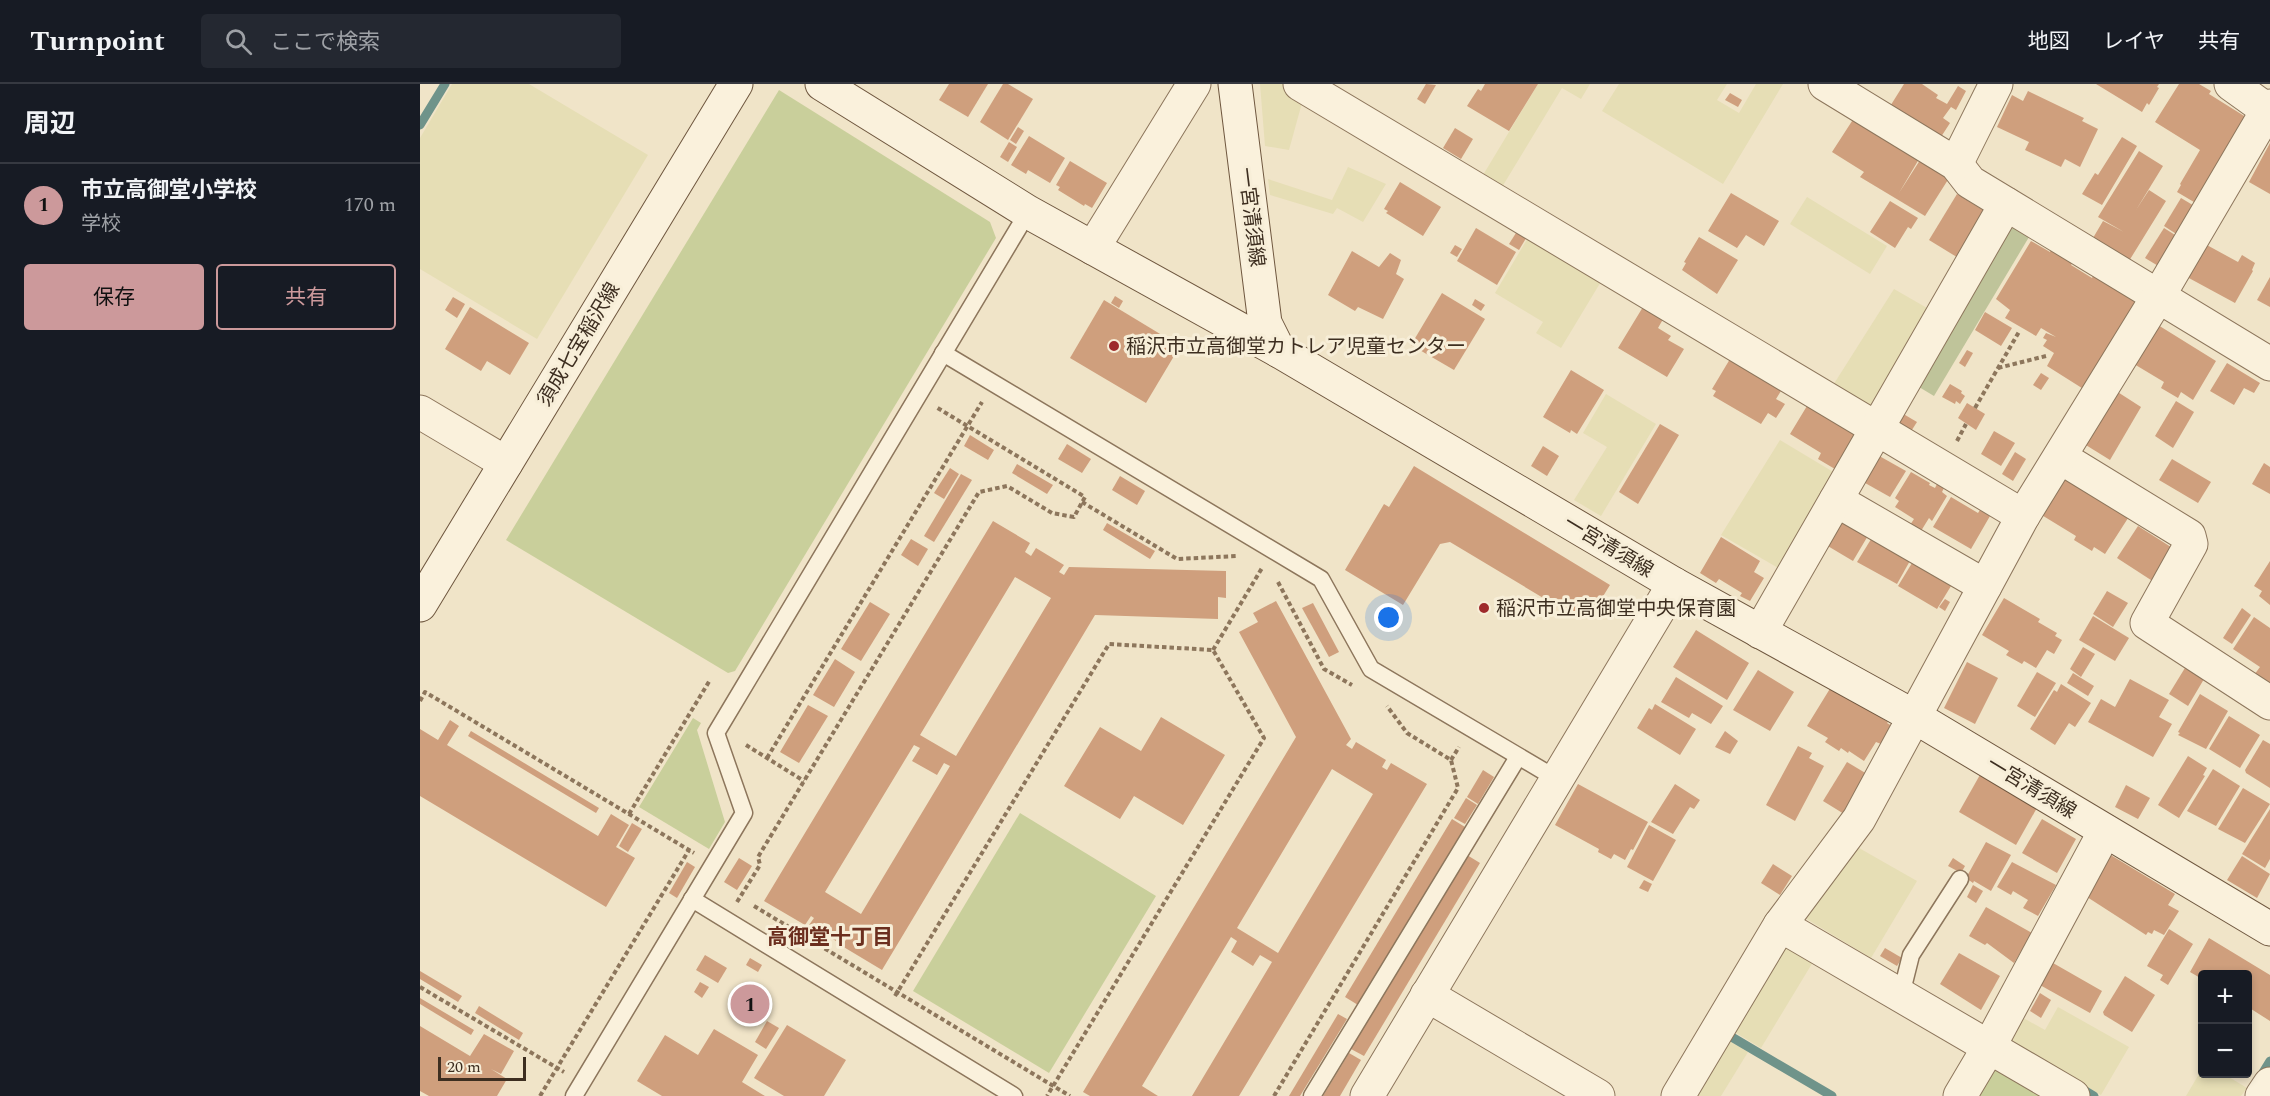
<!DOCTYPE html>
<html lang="ja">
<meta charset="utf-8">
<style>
:root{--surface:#171b24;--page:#242831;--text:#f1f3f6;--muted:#9ea1a6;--line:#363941;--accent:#cc999b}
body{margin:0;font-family:Spectral,"Noto Sans JP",serif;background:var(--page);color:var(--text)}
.controls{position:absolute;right:18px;bottom:18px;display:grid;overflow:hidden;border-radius:6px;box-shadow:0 3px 9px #0003}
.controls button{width:54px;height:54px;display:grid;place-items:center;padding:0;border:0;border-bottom:2px solid var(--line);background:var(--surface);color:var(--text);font:30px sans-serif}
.scale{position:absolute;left:18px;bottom:15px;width:88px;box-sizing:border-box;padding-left:6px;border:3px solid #3d2e20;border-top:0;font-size:16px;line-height:21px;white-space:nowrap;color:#3d2e20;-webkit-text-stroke:4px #f7eed8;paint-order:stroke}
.you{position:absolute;left:969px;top:534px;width:21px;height:21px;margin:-15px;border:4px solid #fff;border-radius:50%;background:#1a73e8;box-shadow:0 0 0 9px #1a73e833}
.badge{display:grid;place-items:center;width:39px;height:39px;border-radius:50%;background:var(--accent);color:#111;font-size:20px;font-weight:700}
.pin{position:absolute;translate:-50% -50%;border:3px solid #fff;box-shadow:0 2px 6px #0006}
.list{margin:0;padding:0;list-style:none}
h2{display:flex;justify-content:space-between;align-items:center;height:78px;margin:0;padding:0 24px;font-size:26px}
h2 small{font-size:20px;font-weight:400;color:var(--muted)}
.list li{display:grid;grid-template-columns:39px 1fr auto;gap:18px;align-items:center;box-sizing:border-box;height:84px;padding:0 24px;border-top:2px solid var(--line)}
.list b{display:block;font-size:22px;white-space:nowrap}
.list p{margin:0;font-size:20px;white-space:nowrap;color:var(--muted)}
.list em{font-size:20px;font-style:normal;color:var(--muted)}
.actions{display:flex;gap:12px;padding:18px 24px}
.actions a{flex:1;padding:14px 0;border:2px solid var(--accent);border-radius:6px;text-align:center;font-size:21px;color:var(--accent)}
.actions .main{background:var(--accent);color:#111}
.icon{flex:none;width:33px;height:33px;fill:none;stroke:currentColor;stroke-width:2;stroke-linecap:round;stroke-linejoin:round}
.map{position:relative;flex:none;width:1850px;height:1012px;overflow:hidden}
header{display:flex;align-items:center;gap:36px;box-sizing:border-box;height:84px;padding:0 30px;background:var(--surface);border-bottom:2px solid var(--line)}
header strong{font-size:28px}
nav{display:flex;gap:33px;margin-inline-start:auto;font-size:21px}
.search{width:420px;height:54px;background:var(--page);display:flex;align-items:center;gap:15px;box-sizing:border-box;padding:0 21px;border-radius:6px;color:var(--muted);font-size:22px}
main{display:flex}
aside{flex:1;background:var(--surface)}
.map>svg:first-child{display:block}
.farmland{fill:#e6deb5}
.green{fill:#c9cf9b}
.cemetery{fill:#bfc49a}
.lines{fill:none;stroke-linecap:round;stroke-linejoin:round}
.stream{stroke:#6f938a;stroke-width:9}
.building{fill:#cf9f7d;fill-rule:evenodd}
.lane-casing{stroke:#8d765c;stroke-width:19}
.street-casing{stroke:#8d765c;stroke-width:35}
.secondary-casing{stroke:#6f573f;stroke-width:35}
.path{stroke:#8d765c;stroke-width:4;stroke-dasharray:4.5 3;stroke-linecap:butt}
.lane{stroke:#faf1dc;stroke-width:16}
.street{stroke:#faf1dc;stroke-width:33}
.secondary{stroke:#faf1dc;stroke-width:33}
.poi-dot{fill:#9e2a2b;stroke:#f7eed8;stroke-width:2}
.labels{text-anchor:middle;stroke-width:6;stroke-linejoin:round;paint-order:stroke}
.street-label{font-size:20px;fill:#3d2e20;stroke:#f7eed8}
.poi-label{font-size:20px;fill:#3d2e20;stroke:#f7eed8;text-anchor:start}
.neighbourhood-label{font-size:21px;font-weight:bold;fill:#6b2e1e;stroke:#f7eed8}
</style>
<header>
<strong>Turnpoint</strong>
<div class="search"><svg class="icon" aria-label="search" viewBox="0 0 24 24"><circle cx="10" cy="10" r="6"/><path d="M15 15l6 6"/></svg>ここで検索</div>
<nav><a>地図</a><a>レイヤ</a><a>共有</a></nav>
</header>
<main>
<aside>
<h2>周辺<small></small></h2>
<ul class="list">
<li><span class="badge">1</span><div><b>市立高御堂小学校</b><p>学校</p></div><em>170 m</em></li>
</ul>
<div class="actions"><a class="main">保存</a><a>共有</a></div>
</aside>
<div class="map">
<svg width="1850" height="1012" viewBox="0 0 1850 1012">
<rect width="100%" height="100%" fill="#f0e4c8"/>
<g class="farmland">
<path d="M32 0H109L228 71 117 255 0 185V54Z"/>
<path d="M840 0H872L885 8 869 66 845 62Z"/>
<path d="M1118 0H1170L1161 15 1142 4 1079 108 1060 96Z"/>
<path d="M1199 0H1307L1297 16 1319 29 1336 0H1363L1303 100 1182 27Z"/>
<path d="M928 83 966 100 943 138 917 124 913 130 850 111 848 95 912 116Z"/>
<path d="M1387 113 1467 162 1450 190 1370 140Z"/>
<path d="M1112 147 1185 191 1141 264 1116 249 1123 238 1075 209Z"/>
<path d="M1474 205 1514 228 1459 327 1410 306Z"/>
<path d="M1186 310 1236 340 1181 432 1154 416 1187 363 1163 349Z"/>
<path d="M1360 356 1420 392 1365 488 1301 451Z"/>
<path d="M1432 760 1497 797 1451 874 1380 831Z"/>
<path d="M1362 862 1396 873 1341 964 1311 946Z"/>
<path d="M1638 923 1709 963 1681 1011 1584 955 1598 931 1625 946Z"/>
<path d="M1306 955 1328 968 1301 1012H1272Z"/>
<path d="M1782 985V990H1804L1827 1004 1821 1012H1766Z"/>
</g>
<g class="green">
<path d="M359 6 570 138 576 154 315 587 308 589 86 456Z"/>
<path d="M273 634 281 639 277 646 305 738 289 765 219 723Z"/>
<path d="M600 729 736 812 629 989 493 907Z"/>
<path d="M1567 979 1635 1012H1547Z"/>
</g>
<path class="cemetery" d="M1588 134 1612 148 1514 312 1494 300Z"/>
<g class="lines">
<g class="stream">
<path d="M0 41 25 0"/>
<path d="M1310 952 1412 1012"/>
<path d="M1839 995 1850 977"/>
<path d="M1659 1003 1674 1012"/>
</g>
</g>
<g class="building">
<path d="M529 0H568L548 33 519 16Z"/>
<path d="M583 0H588L613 15 588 56 560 38Z"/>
<path d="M1006 0 1016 1 1005 20 997 15Z"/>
<path d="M1065 0H1118L1089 47 1047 22 1058 5 1061 7Z"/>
<path d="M1484 0H1502L1518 11 1516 14 1527 20 1538 2 1546 7 1536 26 1531 23 1523 34 1530 39 1519 56 1469 24Z"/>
<path d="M1676 0H1739L1737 3 1739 4 1729 21 1727 19 1722 28Z"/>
<path d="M1759 0H1779L1791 7 1789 10 1829 35 1779 121 1757 108 1761 101 1760 100 1780 66 1735 38Z"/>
<path d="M1608 7 1664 34 1662 37 1678 45 1660 83 1645 75 1641 83 1605 66 1609 58 1577 43 1592 11 1603 17Z"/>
<path d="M1310 9 1322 16 1318 23 1305 16Z"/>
<path d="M1434 34 1499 75 1479 109 1502 73 1531 91 1505 132 1440 93 1444 88 1412 68Z"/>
<path d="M598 43 604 47 596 60 590 56Z"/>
<path d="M1035 44 1053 55 1041 75 1023 64Z"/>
<path d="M609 52 645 74 630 99 608 86 606 90 591 81Z"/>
<path d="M1702 53 1717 62 1682 121 1662 110 1675 89 1678 91Z"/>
<path d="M589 58 597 63 588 78 580 73Z"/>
<path d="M1850 59V110L1829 98Z"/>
<path d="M1719 67 1743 82 1716 126 1729 106 1746 117 1709 177 1673 154 1683 137 1704 148 1678 133Z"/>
<path d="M650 77 687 99 672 124 665 120 664 122 638 106 640 103 636 101Z"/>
<path d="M980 98 1021 123 1003 152 966 129 968 127 964 125Z"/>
<path d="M1311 109 1359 137 1344 162 1326 151 1317 164 1288 147Z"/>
<path d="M1537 110 1568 129 1540 175 1509 156Z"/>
<path d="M1761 114 1781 126 1764 155 1744 142Z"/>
<path d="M1470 117 1498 134 1491 145 1488 143 1475 164 1450 148Z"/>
<path d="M1101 141 1111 146 1099 166 1089 160Z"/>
<path d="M1056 144 1096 168 1077 201 1037 177Z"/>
<path d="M1744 144 1763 156 1745 186 1725 174Z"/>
<path d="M1279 153 1318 176 1297 210 1262 186 1266 179 1264 178Z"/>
<path d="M1611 157 1630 168 1631 165 1653 178 1651 181 1672 194 1674 190 1719 217 1665 306 1627 282 1634 269 1623 262 1627 256 1623 254 1626 249 1636 253 1621 244 1616 252 1585 234 1590 226 1576 215Z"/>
<path d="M1785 160 1818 178 1822 171 1835 179 1832 186 1833 187 1815 219 1767 193Z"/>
<path d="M1035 161 1042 165 1037 173 1030 169Z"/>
<path d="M932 167 959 183 970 169 981 176 976 190 984 195 963 235 938 223 935 227 908 211Z"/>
<path d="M1850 193V223L1837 216Z"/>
<path d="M1022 209 1065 235 1034 286 991 261Z"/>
<path d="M695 212 703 217 699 224 691 219Z"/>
<path d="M33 213 45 220 37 234 25 226Z"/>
<path d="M1055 215 1065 221 1061 227 1052 221Z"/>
<path d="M684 216 760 262 726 319 650 274Z"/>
<path d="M1226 218 1246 230 1238 244 1251 252 1248 256 1264 265 1247 293 1198 264Z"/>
<path d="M50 223 109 259 90 291 67 277 61 287 25 265Z"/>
<path d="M1565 228 1592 244 1581 262 1555 246Z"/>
<path d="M1738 241 1796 277 1773 316 1761 308 1758 314 1741 304 1744 298 1714 280Z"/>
<path d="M1547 266 1553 269 1545 283 1539 279Z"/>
<path d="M1310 275 1364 302 1356 315 1365 320 1356 334 1348 329 1341 340 1293 312 1296 307 1292 305Z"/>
<path d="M1807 279 1840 299 1834 309 1824 304 1814 321 1790 307Z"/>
<path d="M1151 286 1184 306 1157 350 1151 346 1150 349 1123 333Z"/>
<path d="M1621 289 1629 294 1621 306 1613 301Z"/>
<path d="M1530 300 1542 307 1541 309 1545 312 1540 320 1536 317 1535 320 1522 313Z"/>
<path d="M1693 305 1721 323 1690 376 1661 358Z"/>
<path d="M1390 317 1443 349 1420 388 1398 375 1401 369 1370 350Z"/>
<path d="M1756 317 1774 328 1753 364 1735 352Z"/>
<path d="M1547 319 1565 330 1556 346 1538 334Z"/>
<path d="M1480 328 1497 338 1488 352 1472 343Z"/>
<path d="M1240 340 1259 351 1218 420 1199 408Z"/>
<path d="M1574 347 1595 359 1581 382 1561 370Z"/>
<path d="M550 351 574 366 568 376 544 362Z"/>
<path d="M647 360 671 375 662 389 638 375Z"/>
<path d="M1123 362 1139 372 1127 392 1111 382Z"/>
<path d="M1595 368 1606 375 1593 397 1582 390Z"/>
<path d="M1454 369 1486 387 1470 413 1438 395Z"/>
<path d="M1752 375 1791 398 1778 419 1739 396Z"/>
<path d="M1844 379 1850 383V410L1832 400Z"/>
<path d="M597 380 633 401 627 410 592 389Z"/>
<path d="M994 382 1190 501 1172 530 1161 523 1155 533 1030 458 1020 460 983 521 925 486 964 420 969 423Z"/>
<path d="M530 384 539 390 524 415 514 409Z"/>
<path d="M1491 388 1510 399 1509 401 1515 404 1517 400 1524 404 1522 408 1527 412 1512 437 1509 434 1501 447 1490 441 1494 435 1475 423 1479 417 1475 414Z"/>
<path d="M541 390 552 396 514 458 504 452Z"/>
<path d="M1645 390 1710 431 1685 470 1674 463 1672 467 1654 456 1656 452 1620 430Z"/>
<path d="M700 392 725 407 717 421 692 406Z"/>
<path d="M1531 413 1558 429 1560 426 1570 432 1551 465 1513 443Z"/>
<path d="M1416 433 1449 450 1433 477 1401 458Z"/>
<path d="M573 437 610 459 605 468 611 472 616 464 644 481 639 488 644 491 649 483 806 487V514L798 513V535L675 531 462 886 422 862 427 854 421 850 416 857 389 841 394 834 391 832 385 841 344 817ZM595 493 631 514 536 672 500 651ZM494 661 500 664 492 677 517 691 524 679 530 682 441 830 405 808Z"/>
<path d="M687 439 735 467 730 475 683 446Z"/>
<path d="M1718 442 1754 465 1734 498 1697 474Z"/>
<path d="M1453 452 1491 475 1477 500 1437 478Z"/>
<path d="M1301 453 1340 477 1334 488 1344 494 1330 517 1320 512 1322 509 1299 495 1296 499 1280 489Z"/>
<path d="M491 455 508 465 498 482 481 471Z"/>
<path d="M1850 477V521L1839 512 1842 507 1834 502Z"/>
<path d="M1492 479 1531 502 1517 525 1478 502Z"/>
<path d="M1687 507 1708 519 1693 543 1673 530Z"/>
<path d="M1584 514 1620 535 1618 538 1637 549 1635 552 1642 556 1634 570 1627 566 1616 584 1604 577 1602 580 1586 571 1589 567 1562 551Z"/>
<path d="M1525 515 1530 518 1525 527 1519 523Z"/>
<path d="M856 517 931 655 926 661 932 665 936 658 966 676 962 683 967 686 971 679 1007 700 819 1012H772L852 878 840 871 833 882 811 868 817 857 811 853 722 1002 738 1012H670L663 1008 876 653 819 548 838 538 833 529ZM912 685 953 710 858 869 817 844Z"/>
<path d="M450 518 470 530 441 577 421 565Z"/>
<path d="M893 519 919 568 909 573 882 524Z"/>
<path d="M1822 524 1831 531 1812 560 1803 554Z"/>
<path d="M1673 532 1709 554 1695 577 1659 556Z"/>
<path d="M1834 533 1850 544V602L1834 591 1840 583 1813 565Z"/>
<path d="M1276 546 1329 579 1307 616 1253 583Z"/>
<path d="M1663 563 1675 570 1661 593 1650 585Z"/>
<path d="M415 575 435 588 414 623 393 611Z"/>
<path d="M1547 578 1578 594 1555 640 1524 624Z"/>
<path d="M1768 579 1787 590 1768 622 1749 610Z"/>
<path d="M1338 586 1374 608 1350 647 1313 626Z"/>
<path d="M1617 588 1636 599 1615 633 1597 622Z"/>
<path d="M1653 589 1674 602 1668 612 1647 599Z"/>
<path d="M1256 593 1303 622 1291 640 1272 629 1269 634 1241 618Z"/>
<path d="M1710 595 1749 616 1739 633 1752 640 1733 673 1668 638 1681 615 1695 623Z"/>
<path d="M1641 600 1671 619 1655 643 1649 639 1635 661 1610 645 1634 606 1637 608Z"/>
<path d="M1411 603 1468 638 1467 639 1472 642 1461 660 1456 658 1444 677 1429 667 1428 669 1421 664 1419 667 1405 658 1408 654 1387 642Z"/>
<path d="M1780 610 1808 627 1786 665 1758 651 1760 649 1758 648Z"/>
<path d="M1235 620 1276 645 1260 671 1217 644 1229 624 1232 626Z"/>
<path d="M388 621 408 632 379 679 360 668Z"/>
<path d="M1809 632 1840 651 1820 684 1789 665Z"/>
<path d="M741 633 805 671 763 741 714 712 700 735 644 702 680 643 721 667Z"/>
<path d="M30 636 39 642 27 661 178 752 191 730 209 741 196 763 215 774 186 823 0 712V645L18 656Z"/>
<path d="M51 647 179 724 176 729 48 652Z"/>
<path d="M1305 647 1318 657 1310 670 1295 663Z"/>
<path d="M1843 656 1850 660V704L1826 689 1825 686Z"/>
<path d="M1378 662 1392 669 1389 674 1404 682 1375 737 1346 721Z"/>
<path d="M1768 672 1787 684 1783 691 1785 692 1759 734 1738 721Z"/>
<path d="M1427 678 1452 693 1429 733 1403 717Z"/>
<path d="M1793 685 1820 702 1796 742 1767 727Z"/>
<path d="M1063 686 1074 693 1058 720 1047 713Z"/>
<path d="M1561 689 1618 722 1596 761 1539 728Z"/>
<path d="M1158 700 1228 738 1213 766 1211 765 1205 776 1194 770 1191 775 1178 768 1179 765 1135 741Z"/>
<path d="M1255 700 1280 716 1274 725 1270 723 1253 750 1231 738Z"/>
<path d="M1706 701 1730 714 1718 735 1695 723Z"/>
<path d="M1823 704 1850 720 1825 759 1798 745Z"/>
<path d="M1046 714 1057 721 1045 740 1034 734Z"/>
<path d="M1850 725V775L1845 784 1822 770Z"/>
<path d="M1032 735 1045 743 938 921 925 913Z"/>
<path d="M1622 735 1656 755 1637 789 1602 769Z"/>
<path d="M212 739 222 745 208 768 199 762Z"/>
<path d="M1229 741 1256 756 1233 797 1207 783Z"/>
<path d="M1566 758 1591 771 1571 807 1554 797 1553 799 1546 794Z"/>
<path d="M1689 770 1755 810 1748 821 1759 827 1744 851 1734 846 1732 850 1728 848 1726 851 1664 811Z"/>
<path d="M1047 771 1060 779 944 972 931 965Z"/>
<path d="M1822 772 1850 790 1837 814 1807 796Z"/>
<path d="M319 774 332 782 317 806 304 798Z"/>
<path d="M1533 774 1545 782 1541 789 1528 782Z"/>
<path d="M267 778 275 783 257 814 249 809Z"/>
<path d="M1592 778 1636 801 1618 832 1603 824 1608 816 1593 807 1591 811 1577 803Z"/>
<path d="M1353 780 1372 792 1360 811 1341 799Z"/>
<path d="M1224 796 1232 800 1228 808 1219 804Z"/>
<path d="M1553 801 1563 807 1556 819 1547 813Z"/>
<path d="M1566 823 1612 849 1594 879 1567 859 1565 861 1549 852Z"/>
<path d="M1749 845 1773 860 1748 901 1740 896 1743 891 1727 882Z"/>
<path d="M1789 854 1850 891V937L1828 923V890H1782V895L1770 888Z"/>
<path d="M1465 864 1482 874 1477 882 1460 872Z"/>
<path d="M1539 869 1580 892 1561 926 1520 900Z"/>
<path d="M285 871 307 884 298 899 276 886Z"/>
<path d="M330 874 342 881 338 888 326 881Z"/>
<path d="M1633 879 1682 907 1670 929 1620 901Z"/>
<path d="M0 887 42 912 38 918 0 895Z"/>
<path d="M1705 892 1735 911 1712 948 1684 931 1683 928Z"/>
<path d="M280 898 289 903 282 914 274 908Z"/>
<path d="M1620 909 1631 916 1621 934 1610 927Z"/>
<path d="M0 914 54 946 51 951 0 920Z"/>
<path d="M59 922 103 949 99 956 55 929Z"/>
<path d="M918 930 927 935 880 1012H869Z"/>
<path d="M347 937 359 944 346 965 335 958Z"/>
<path d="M367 941 426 976 404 1012H364L334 994Z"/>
<path d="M0 942 50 972 64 950 94 967 81 990 71 985 87 995 77 1012H9L0 1007Z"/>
<path d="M294 945 338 971 322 998 345 1012H242L217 997 245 951 278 971Z"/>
<path d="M929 969 941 976 920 1012H903Z"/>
</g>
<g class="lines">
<g class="lane-casing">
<g id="lane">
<path d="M523 269 901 495 951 585 1137 695"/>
<path d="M272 815 594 1012"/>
<path d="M1481 911 1491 871 1540 795"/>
<path d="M154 1012 324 729 296 649 608 128"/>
<path d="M892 1012 1098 673"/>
</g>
</g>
<g class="street-casing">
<g id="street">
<path d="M880 0 1603 432"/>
<path d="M1405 0 1536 80 1550 98 1850 280"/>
<path d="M1811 0 1850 28"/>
<path d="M1536 80 1576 0"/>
<path d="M673 164 774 0"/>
<path d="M0 328 86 379"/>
<path d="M1640 373 1769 452 1771 460 1727 539 1850 619"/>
<path d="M1416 416 1565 502"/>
<path d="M1340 548 1586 120"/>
<path d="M1360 841 1653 1012"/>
<path d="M1007 911 1178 1012"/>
<path d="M947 1012 1254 500"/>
<path d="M1258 1012 1360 841 1439 735 1603 432 1739 211 1850 22"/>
<path d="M1540 1012 1569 963 1685 747"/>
<path d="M1842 1012 1850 1000"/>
</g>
</g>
<g class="secondary-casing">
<g id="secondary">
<path d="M402 0 608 128 859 267 1254 500 1495 633 1850 845"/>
<path d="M815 0 845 239 859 267"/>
<path d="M0 521 316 0"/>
</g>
</g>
<g class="path">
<path d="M1578 284 1626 272"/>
<path d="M1555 324 1600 246"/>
<path d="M1537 357 1546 340"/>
<path d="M662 418 757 475 817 472"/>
<path d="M858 498 904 585 932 601"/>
<path d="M793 566 842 484"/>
<path d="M0 617 5 608 274 769"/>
<path d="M326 661 384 697"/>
<path d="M347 674 562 318"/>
<path d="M1031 676 1039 663"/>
<path d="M209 730 290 596"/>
<path d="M317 818 340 781 338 773 559 408 587 402 632 429 654 433 665 413 516 323"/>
<path d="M334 822 650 1012"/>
<path d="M0 903 144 988"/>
<path d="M475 912 689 560 793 566 844 654 627 1012"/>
<path d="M120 1012 269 766"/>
<path d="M854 1012 1038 704 1031 676 987 649 967 622"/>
</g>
<use href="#lane" class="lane"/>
<use href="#street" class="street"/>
<use href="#secondary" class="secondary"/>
</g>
<g class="poi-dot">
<circle cx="694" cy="262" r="6"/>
<circle cx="1064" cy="524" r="6"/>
</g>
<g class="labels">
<g class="street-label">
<text transform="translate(832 133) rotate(83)" y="7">一宮清須線</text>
<text transform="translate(158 260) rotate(-59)" y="7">須成七宝稲沢線</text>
<text transform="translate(1189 462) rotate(31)" y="7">一宮清須線</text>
<text transform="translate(1612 703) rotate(31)" y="7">一宮清須線</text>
</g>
<g class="poi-label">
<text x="706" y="269">稲沢市立高御堂カトレア児童センター</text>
<text x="1076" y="531">稲沢市立高御堂中央保育園</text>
</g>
<g class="neighbourhood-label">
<text x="410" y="860">高御堂十丁目</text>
</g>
</g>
</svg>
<div class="controls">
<button>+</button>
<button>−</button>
</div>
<div class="scale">20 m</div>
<div class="you"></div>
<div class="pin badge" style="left:330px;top:920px">1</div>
</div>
</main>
